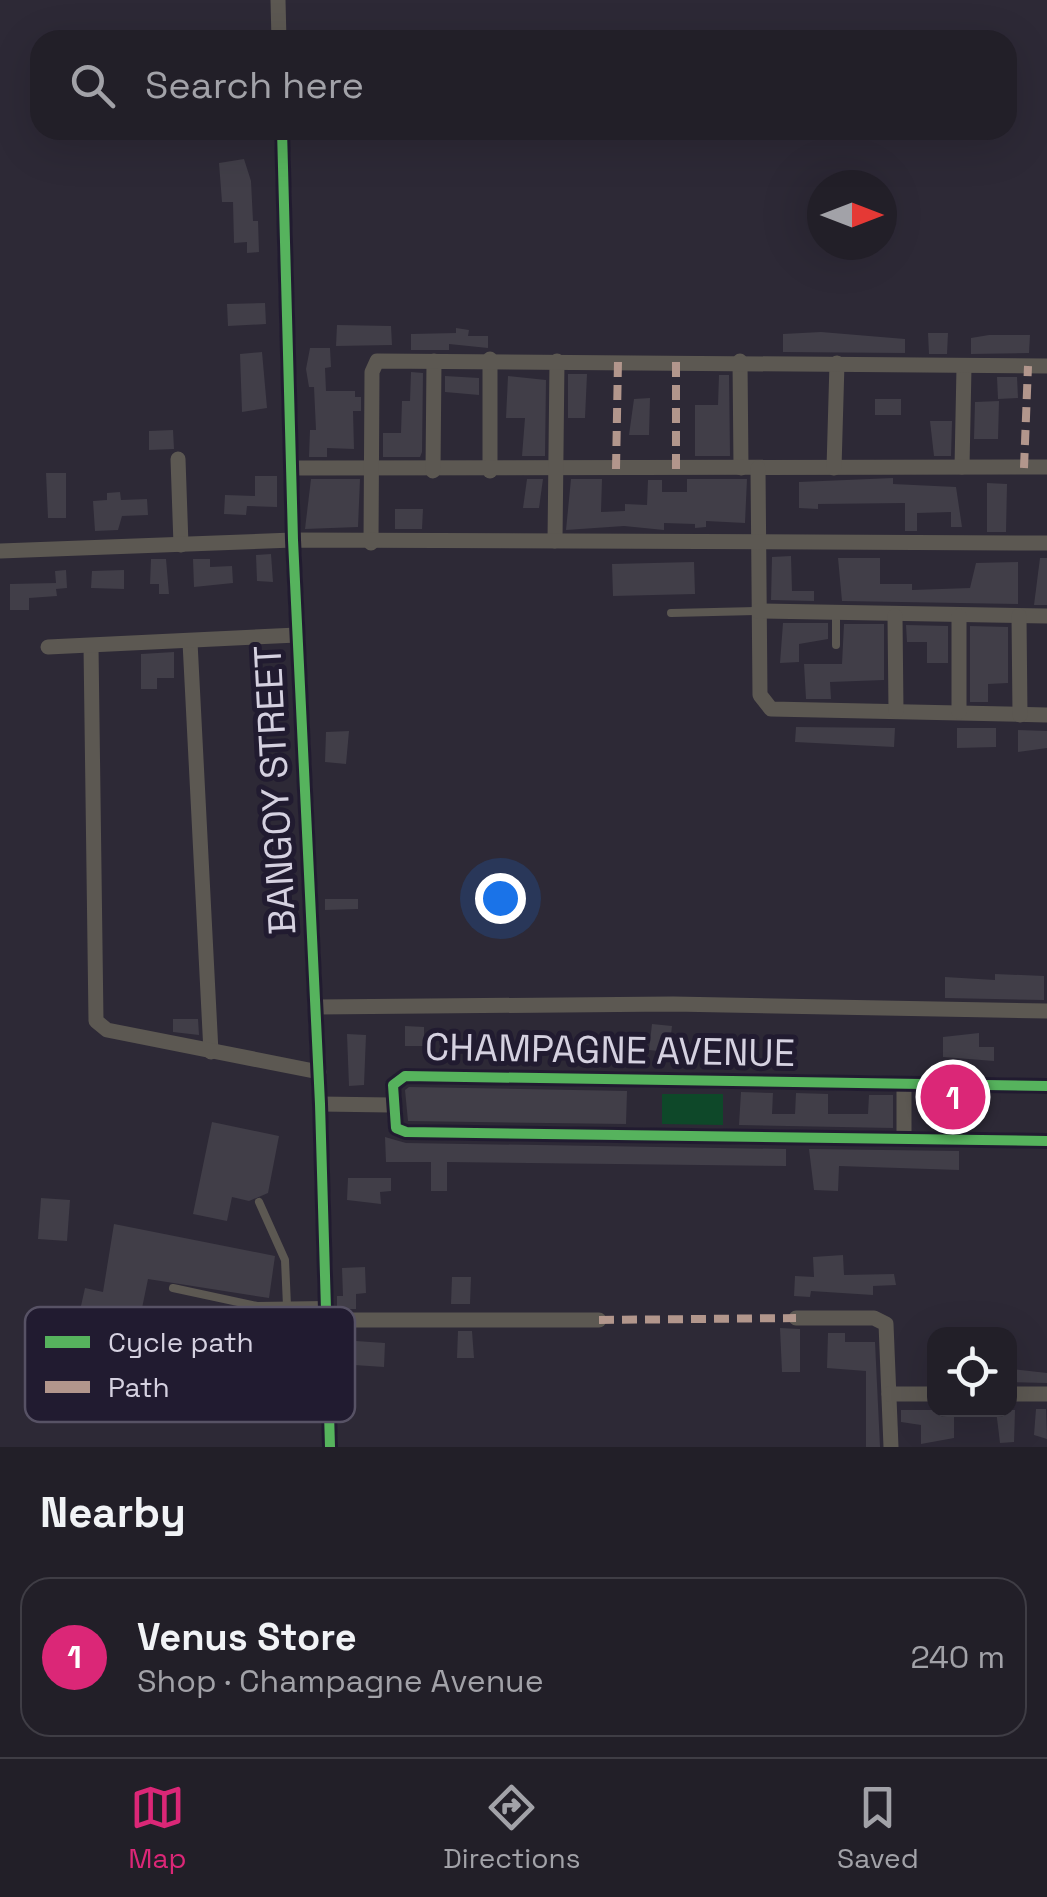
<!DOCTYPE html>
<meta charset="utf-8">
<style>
:root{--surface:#221f28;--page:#2e2c34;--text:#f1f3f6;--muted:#a2a2a8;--line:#3f3d45;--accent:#db2777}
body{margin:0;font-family:"Space Grotesk",sans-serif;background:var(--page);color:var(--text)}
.controls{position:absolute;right:30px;bottom:30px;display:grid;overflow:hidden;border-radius:20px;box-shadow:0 10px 40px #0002}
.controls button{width:90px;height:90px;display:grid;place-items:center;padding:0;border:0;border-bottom:2px solid var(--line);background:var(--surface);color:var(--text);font:50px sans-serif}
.compass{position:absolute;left:807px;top:170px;width:90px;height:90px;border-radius:50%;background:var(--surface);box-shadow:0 10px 40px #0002;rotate:90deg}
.you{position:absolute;left:500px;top:898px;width:35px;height:35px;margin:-25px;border:8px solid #fff;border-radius:50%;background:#1a73e8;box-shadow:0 0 0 15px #1a73e833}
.badge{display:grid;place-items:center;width:65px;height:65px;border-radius:50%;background:var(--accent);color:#fff;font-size:32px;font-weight:700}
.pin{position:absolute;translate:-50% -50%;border:5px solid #fff;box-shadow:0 2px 10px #0006}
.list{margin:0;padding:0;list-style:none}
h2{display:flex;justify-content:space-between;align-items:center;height:130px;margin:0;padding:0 40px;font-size:42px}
h2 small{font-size:32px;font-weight:400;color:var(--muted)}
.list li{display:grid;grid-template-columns:65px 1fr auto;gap:30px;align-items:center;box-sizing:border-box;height:160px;margin:0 20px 20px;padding:0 20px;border:2px solid var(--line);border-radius:30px}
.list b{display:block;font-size:38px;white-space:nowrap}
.list p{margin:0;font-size:32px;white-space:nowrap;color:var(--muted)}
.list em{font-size:32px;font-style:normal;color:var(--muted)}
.icon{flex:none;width:55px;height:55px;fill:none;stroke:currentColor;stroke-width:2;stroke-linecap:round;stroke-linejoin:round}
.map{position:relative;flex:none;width:1047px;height:1447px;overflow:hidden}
.search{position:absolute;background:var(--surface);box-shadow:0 10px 40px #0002;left:30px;right:30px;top:30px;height:110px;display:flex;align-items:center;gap:25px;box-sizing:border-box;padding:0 35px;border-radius:30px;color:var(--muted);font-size:38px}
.sheet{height:310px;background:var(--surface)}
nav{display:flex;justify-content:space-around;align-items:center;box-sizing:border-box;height:140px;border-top:2px solid var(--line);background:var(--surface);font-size:28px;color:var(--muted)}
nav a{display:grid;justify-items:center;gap:5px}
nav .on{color:var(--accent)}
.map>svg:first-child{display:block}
.green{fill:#0e4829}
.building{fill:#413e48}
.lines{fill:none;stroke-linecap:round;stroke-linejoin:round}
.service{stroke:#5c5852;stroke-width:8}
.minor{stroke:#5c5852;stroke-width:15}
.quiet{stroke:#b2968c;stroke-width:8;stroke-dasharray:15 8;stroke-linecap:butt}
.cycleway-casing{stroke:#211b30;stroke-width:16}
.cycleway{stroke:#56b35d;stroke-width:10}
.labels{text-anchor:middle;stroke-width:10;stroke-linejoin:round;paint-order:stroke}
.street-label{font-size:38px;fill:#d5d1e0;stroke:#211b30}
.key{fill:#211b30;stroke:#575265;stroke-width:2.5}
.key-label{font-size:28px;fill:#d5d1e0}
</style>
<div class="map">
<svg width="1047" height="1447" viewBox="0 0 1047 1447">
<rect width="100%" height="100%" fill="#2d2936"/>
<path class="green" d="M662 1094H723V1125L662 1124Z"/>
<g class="building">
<path d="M244 159 251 181 253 221H258L259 252 247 253V242L234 243 233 202H222L219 163Z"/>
<path d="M265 303 266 324 228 326 227 304Z"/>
<path d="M337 325 391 326 392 345 336 346Z"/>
<path d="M456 328 469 330 468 336H488V348L449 344V350H411V334L456 333Z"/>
<path d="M821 332 905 339V353L783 352V334Z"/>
<path d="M928 333H948L947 354H929Z"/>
<path d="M989 335H1030L1029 353 971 354V338Z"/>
<path d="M310 348H330L331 367 325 368 326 391H355V397H361V411H353L354 449 327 448V457H309L310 430H316L314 387H309L306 369Z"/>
<path d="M262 352 267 408 242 412 240 354Z"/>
<path d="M411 372 423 373 422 452 420 457H383V433H401L402 401H410Z"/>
<path d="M568 374H587L585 418H568Z"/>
<path d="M719 375H729L730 456H695V405H718Z"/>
<path d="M445 376 479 378V395L445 392Z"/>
<path d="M508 376 546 380 545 456H522L525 418H506Z"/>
<path d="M997 377H1017L1018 398 998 399Z"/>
<path d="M650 398 649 435H629L634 399Z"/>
<rect x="875" y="399" width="26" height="16"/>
<path d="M999 401 998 439H974L975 402Z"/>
<path d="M930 421H952L951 456H934Z"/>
<path d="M173 430 174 449 149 450V431Z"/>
<path d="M46 473H66V518H48Z"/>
<path d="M255 476H277V507L247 506 246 515 224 514 225 495 255 496Z"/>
<path d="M893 478V484L956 487 962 527H951V512L917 513V531H905V503L818 504V509L799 508V482Z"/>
<path d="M311 479H360L358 527 305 529Z"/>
<path d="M527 479H543L539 508H523Z"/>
<path d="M571 479H602L601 512 625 511V504L647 505 648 480H662V492H687V479H747L745 523 706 521V527L695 528V524L664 523V530L624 526 566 530Z"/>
<path d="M987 483 1007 484 1006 532H987Z"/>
<path d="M120 492 121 500 147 499 148 515 122 516 118 530 95 531 93 501 107 500V493Z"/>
<path d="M395 509H423L422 529H395Z"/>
<path d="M271 554 273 582 257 581 256 555Z"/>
<path d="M791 556 792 591H814V601L771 600 772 557Z"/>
<path d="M838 558H880V584H912V590L970 588 976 563 1018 562V604L842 601Z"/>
<path d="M1040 558H1047V605H1034Z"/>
<path d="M151 559H166L169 594H159V584H150Z"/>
<path d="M193 559H210V567L232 566 233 583 194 587Z"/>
<path d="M694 562 695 594 613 596 612 564Z"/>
<path d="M66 570 67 588 56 589 57 596 29 598V610H10V584L56 583 55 571Z"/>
<path d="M124 570V589L91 588 92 571Z"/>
<path d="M783 623H828V639L799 644V662L780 663Z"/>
<path d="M844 624H884V680L830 682 831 699H806L804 664H842Z"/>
<path d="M906 625 948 626V663H927V642H907Z"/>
<path d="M970 626 1008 627V683L988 684V702H970Z"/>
<path d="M174 652V678H157V689H141V654Z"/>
<path d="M796 727 895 728 894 747 795 742Z"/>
<path d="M957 728H996V747L957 748Z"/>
<path d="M1018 730 1047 731V748L1018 752Z"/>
<path d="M349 731 346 764 325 762 326 732Z"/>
<path d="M325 899H358V909L325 910Z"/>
<path d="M995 974 1044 976V1000L945 998V977L995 980Z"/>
<path d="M173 1019H198L199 1035 173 1032Z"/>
<path d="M652 1024 672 1026 669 1052 649 1050Z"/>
<path d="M405 1026 424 1027V1046H405Z"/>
<path d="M979 1033V1047H994V1061L943 1057V1037Z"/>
<path d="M347 1034 366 1035 364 1085 349 1086Z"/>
<path d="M409 1087 627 1091 626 1124 408 1121 405 1090Z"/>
<path d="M741 1092 773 1093 772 1114H795L796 1093 828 1094V1114H868L869 1095H893V1128L739 1125Z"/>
<path d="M212 1122 279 1136 268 1193 249 1201 232 1197 227 1221 193 1214Z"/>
<path d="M385 1137 406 1143 786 1149V1166L447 1162V1191H431V1162H386Z"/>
<path d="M809 1149 959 1151V1170L839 1166 838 1191 814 1190Z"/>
<path d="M348 1178H391V1191L380 1192 381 1204 347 1200Z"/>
<path d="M41 1198 70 1200 67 1241 38 1239Z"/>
<path d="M114 1224 275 1256 269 1298 148 1279 140 1318 81 1306 85 1288 103 1292Z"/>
<path d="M843 1255 844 1275 894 1274 896 1285 873 1286V1295L811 1291 810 1297 794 1296 795 1276 814 1277 813 1257Z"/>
<path d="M365 1267 366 1293 356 1294V1309H337V1296H343L342 1268Z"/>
<path d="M452 1277H471L470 1304H451Z"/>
<path d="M780 1328 800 1329V1372H782Z"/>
<path d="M458 1331H472L474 1358H457Z"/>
<path d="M828 1333H845V1342H875L880 1447H866V1371L827 1368Z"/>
<path d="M356 1341 385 1343 384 1367 354 1365Z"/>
<path d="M1011 1369 1047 1373V1383L1011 1382Z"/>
<path d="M1036 1409H1046L1047 1439 1034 1435Z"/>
<path d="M901 1410H954V1438L921 1444V1425L901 1422Z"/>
<path d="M996 1410H1015L1014 1442 1000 1443Z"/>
</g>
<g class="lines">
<g class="service">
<path d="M671 613 756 611"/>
<path d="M836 645V614"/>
<path d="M259 1202 285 1260 287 1306"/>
<path d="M173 1288 257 1306 325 1305"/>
</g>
<g class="minor">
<path d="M278 0 279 40"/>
<path d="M282 130 293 540 320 1104 330 1447"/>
<path d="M490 359V471"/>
<path d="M740 361 741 468"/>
<path d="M178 459 181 545"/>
<path d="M962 467 964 367"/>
<path d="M292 468 1047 467"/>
<path d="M758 468 760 695 771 709 1047 715"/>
<path d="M834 468 837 363"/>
<path d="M433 471 434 361"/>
<path d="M555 541 557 361"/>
<path d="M371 543 372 372 377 361 1047 366"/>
<path d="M0 551 293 540 1047 543"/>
<path d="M758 611 1047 616"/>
<path d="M895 616 896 711"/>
<path d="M959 616V712"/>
<path d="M1019 616 1020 715"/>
<path d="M190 642 211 1052"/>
<path d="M91 646 96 1021 107 1030 319 1072"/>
<path d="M48 647 297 635"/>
<path d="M316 1007 673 1004 1047 1011"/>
<path d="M904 1085V1139"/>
<path d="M1047 1086 405 1076 393 1085 396 1128 406 1132 1047 1141"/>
<path d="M320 1104 391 1105"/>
<path d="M796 1318H874L886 1324 891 1447"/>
<path d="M325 1320H599"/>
<path d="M135 1368C212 1335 249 1343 327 1370"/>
<path d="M889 1394H934"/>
<path d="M1010 1394H1047"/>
</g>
<g class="quiet">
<path d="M1024 468 1028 366"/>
<path d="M616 469 618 361"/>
<path d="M676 469V362"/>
<path d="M599 1320 796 1318"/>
</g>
<g class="cycleway-casing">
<g id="cycleway">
<path d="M282 130 293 540 320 1104 330 1447"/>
<path d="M1047 1086 405 1076 393 1085 396 1128 406 1132 1047 1141"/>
</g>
</g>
<use href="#cycleway" class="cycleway"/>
</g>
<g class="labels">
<g class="street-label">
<text transform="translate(275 790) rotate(-93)" y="13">BANGOY STREET</text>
<text transform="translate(610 1050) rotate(1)" y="13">CHAMPAGNE AVENUE</text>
</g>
</g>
<rect x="25" y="1307" width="330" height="115" rx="15" class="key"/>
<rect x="45" y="1336" width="45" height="12" fill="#56b35d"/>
<rect x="45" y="1381" width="45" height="12" fill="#b2968c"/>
<g class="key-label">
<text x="108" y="1352">Cycle path</text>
<text x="108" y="1397">Path</text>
</g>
</svg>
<div class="controls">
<button><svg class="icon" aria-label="locate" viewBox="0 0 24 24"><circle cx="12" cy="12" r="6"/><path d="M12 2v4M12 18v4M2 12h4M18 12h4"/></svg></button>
</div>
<svg class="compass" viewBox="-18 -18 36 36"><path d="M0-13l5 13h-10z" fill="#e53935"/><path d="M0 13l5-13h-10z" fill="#a2a2a8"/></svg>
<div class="you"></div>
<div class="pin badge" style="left:953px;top:1097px">1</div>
<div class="search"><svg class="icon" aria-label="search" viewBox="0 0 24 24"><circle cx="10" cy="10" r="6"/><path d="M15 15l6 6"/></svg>Search here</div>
</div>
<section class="sheet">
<h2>Nearby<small></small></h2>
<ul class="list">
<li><span class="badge">1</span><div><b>Venus Store</b><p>Shop · Champagne Avenue</p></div><em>240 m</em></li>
</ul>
</section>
<nav>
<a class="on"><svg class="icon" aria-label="map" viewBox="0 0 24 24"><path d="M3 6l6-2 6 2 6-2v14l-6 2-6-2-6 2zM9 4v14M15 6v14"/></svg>Map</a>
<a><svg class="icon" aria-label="directions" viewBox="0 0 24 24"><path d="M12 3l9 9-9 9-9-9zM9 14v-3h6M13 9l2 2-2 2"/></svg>Directions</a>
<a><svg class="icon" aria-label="saved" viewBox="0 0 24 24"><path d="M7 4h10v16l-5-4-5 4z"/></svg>Saved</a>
</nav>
